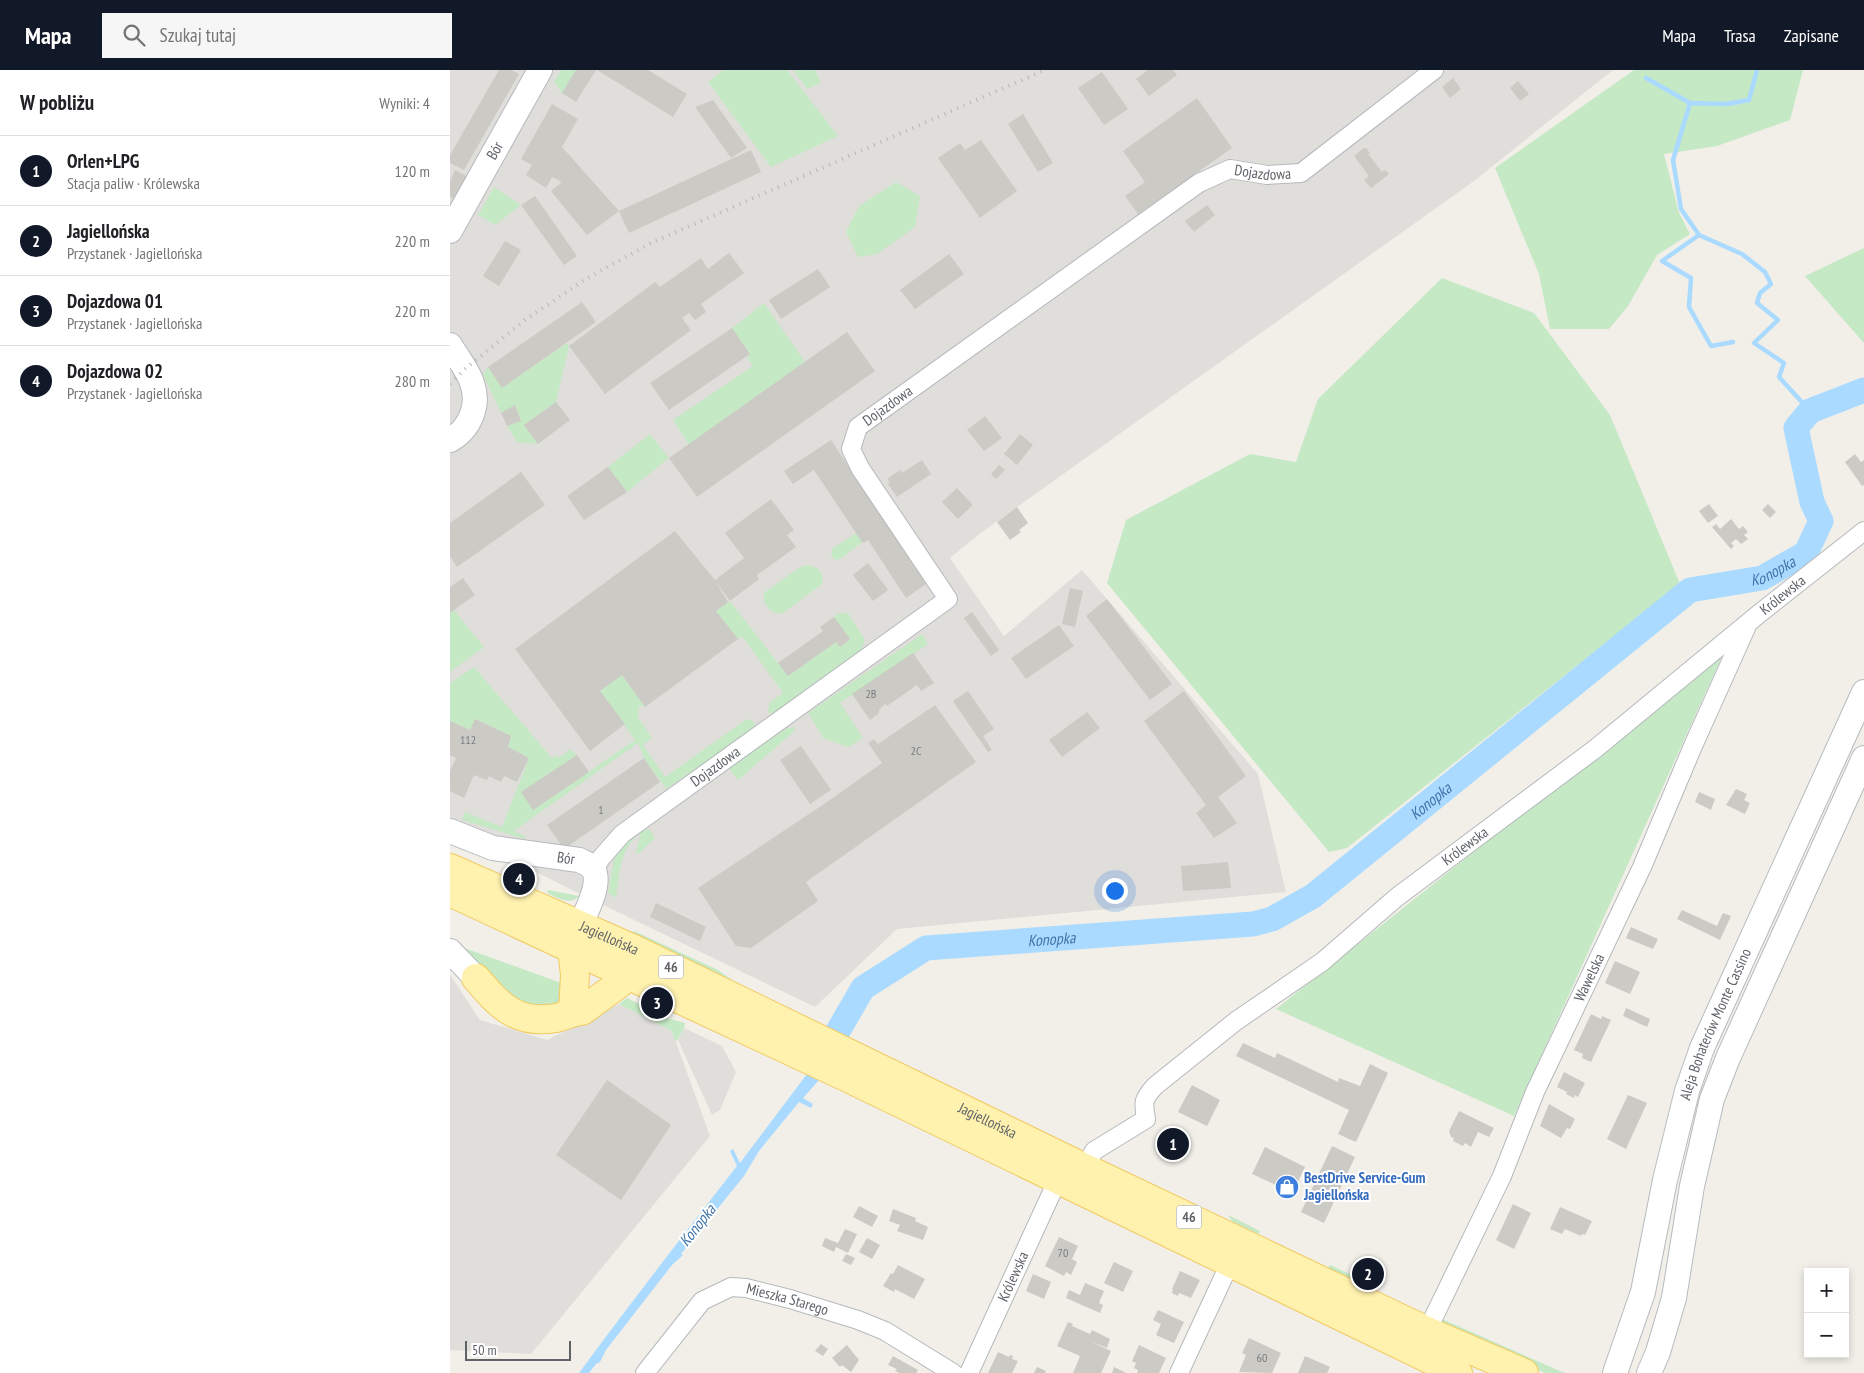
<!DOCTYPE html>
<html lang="pl">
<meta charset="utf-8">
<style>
:root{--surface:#fff;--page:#f6f6f6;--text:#202124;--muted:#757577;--line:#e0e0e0;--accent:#111827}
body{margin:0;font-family:"PT Sans Narrow",sans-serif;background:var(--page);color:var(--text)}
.controls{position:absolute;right:15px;bottom:15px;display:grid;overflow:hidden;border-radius:0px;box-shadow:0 2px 8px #0003}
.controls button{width:45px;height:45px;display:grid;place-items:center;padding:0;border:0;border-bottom:1px solid var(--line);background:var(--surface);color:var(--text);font:25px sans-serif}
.scale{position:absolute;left:15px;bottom:12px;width:106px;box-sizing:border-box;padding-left:5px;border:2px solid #5f6368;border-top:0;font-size:14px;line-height:18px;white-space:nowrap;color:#5f6368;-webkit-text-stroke:4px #fff;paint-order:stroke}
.you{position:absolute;left:664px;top:820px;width:18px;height:18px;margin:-12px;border:4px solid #fff;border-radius:50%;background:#1a73e8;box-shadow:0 0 0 8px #1a73e833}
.badge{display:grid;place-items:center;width:32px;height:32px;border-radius:50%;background:var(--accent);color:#fff;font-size:16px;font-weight:700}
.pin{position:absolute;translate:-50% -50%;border:2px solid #fff;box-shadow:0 1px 5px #0006}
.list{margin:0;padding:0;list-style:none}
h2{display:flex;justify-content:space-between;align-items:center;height:65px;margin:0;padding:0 20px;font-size:21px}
h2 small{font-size:16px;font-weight:400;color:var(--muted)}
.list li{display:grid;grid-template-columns:32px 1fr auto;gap:15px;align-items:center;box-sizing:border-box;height:70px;padding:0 20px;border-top:1px solid var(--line)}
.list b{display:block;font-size:19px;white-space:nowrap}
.list p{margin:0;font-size:16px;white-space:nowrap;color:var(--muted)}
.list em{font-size:16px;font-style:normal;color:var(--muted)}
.icon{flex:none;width:28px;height:28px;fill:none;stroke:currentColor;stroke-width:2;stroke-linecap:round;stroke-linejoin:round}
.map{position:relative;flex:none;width:1414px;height:1303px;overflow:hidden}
header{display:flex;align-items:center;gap:30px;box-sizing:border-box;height:70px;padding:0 25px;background:var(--accent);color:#fff}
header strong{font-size:24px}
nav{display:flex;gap:28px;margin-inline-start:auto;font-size:18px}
.search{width:350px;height:45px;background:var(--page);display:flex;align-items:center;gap:12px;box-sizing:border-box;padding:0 18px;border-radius:0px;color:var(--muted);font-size:19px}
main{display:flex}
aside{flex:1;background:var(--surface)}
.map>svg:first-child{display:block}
.industrial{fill:#e0deda}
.green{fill:#c5e8c5}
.water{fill:#aadaff}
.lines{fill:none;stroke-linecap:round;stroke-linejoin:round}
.stream{stroke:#aadaff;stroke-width:4.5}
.river{stroke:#aadaff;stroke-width:25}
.building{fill:#cccac5}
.street-casing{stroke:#b5b8bc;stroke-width:20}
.secondary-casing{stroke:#b6babf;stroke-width:26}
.primary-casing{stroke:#f2c960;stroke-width:30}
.street{stroke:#fff;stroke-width:18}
.secondary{stroke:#fff;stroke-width:24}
.primary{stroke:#fff2af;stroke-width:28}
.rail{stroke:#b6b7b8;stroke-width:4;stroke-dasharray:1 6;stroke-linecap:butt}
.labels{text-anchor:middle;stroke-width:4;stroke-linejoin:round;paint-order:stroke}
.number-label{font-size:12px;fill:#7a7d7f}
.shield{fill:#fff;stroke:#8f9295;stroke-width:1}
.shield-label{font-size:14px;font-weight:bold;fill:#5f6368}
.street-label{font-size:15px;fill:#5f6368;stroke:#fff}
.shop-label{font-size:15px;font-weight:bold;fill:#366cbe;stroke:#fff;text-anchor:start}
.water-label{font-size:16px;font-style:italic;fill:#4174aa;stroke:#fff}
</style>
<header>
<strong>Mapa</strong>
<div class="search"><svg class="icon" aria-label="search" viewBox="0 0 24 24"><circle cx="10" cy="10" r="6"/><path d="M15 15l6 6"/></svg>Szukaj tutaj</div>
<nav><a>Mapa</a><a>Trasa</a><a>Zapisane</a></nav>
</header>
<main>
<aside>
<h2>W pobliżu<small>Wyniki: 4</small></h2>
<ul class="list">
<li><span class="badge">1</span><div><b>Orlen+LPG</b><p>Stacja paliw · Królewska</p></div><em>120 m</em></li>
<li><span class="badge">2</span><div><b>Jagiellońska</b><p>Przystanek · Jagiellońska</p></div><em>220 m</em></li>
<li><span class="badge">3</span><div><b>Dojazdowa 01</b><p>Przystanek · Jagiellońska</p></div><em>220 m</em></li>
<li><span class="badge">4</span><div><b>Dojazdowa 02</b><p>Przystanek · Jagiellońska</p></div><em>280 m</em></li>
</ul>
</aside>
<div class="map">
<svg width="1414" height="1303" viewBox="0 0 1414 1303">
<rect width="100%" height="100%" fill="#f1efe8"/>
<g class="industrial">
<path d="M0 0H1163L1024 111 532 462 500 488 554 566 632 500 808 704 836 822 447 859 365 937 118 818 0 758Z"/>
<path d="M0 905 30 950 97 970 169 934 222 961 260 1066 81 1284 0 1280Z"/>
<path d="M234 958 272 976 286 1002 270 1040 262 1045 228 970Z"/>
</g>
<g class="green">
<path d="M111 0H126L112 23 104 12Z"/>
<path d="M273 0H337L388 66 321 97 258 12Z"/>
<path d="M343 0H365L371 13 357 19Z"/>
<path d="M1184 0H1353L1340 50 1267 76 1214 84 1229 143 1240 164 1207 185 1178 236 1159 259H1100L1089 204 1045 98Z"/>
<path d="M446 112 470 126 465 157 427 184 408 187 396 162 409 136Z"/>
<path d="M44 117 71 135 45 155 28 145Z"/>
<path d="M1414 178V273L1355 206Z"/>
<path d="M992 208 1084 243 1160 345 1230 514 897 778 879 782 657 513 676 450 800 384 846 392 868 329Z"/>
<path d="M314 233 355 292 239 375 223 350 303 296 297 287 300 284 282 258Z"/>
<path d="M117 273 119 276 106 332 74 355 88 374 67 372 57 356 71 351 65 335 51 343 33 305 38 297 52 318Z"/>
<path d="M200 364 219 388 177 422 158 397Z"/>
<path d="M406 463 412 472 390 489 385 490 381 485 382 479Z"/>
<path d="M357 495 368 498 373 506 372 514 333 543C322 546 309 532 315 522L350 497Z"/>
<path d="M280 531 338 606 386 572 390 577 400 570 384 547 389 543H398L415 570 410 584 327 644 318 643 319 633 333 623 292 566 288 569 266 541Z"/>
<path d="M4 540 34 577 0 602V543Z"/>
<path d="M472 564 478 574 390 633 413 668 398 677 373 668 358 643Z"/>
<path d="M1273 584 1064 1046 826 939Z"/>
<path d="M24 597 102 688 106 685 109 688 120 679 127 685 72 722 83 740 185 670 150 621 172 605 195 637 189 636 188 647 202 668 193 675 215 707 297 649 303 651 305 656 302 660 216 719 194 688 188 673 64 761 75 766V769L12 750 15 742 52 757 79 688 58 677 61 666 26 649 20 660 0 651V613Z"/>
<path d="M346 657 341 664 288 710 278 697 337 658Z"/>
<path d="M194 755 196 758 193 761 199 759 205 768 188 784 186 783 191 763C169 778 170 805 166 828L158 823 164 789 171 776Z"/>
<path d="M98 820 129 826C120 836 108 828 97 823Z"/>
<path d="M184 861 268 900 282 910V911L183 864Z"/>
<path d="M9 876 114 914 110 934 103 937 66 935Z"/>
<path d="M177 928 220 949 235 953 234 958 228 969 225 971 222 961 169 934Z"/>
<path d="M778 1145 810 1161 809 1164 783 1152Z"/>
<path d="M880 1195 906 1207 907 1212 878 1198Z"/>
<path d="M992 1249 1112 1302 1117 1303H1095L990 1255Z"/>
</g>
<path class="water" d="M357 1004 369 1010 353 1028 363 1034 361 1038 349 1032 309 1081 294 1106 231 1184 233 1185 222 1195 156 1280 150 1292 146 1294 139 1303H129C180 1234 234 1164 287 1096L280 1081 283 1079 290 1093Z"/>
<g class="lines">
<g class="stream">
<path d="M1307 0 1299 30 1277 34 1240 33 1223 90 1231 139 1249 165 1292 184 1315 202 1321 214 1310 223 1307 233 1328 250 1304 273 1334 293 1329 307 1360 341"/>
<path d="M1196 8 1240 33"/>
<path d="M1249 165 1212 191 1241 208 1239 237 1261 276 1283 272"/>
</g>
<path class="river" id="s1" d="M388 961 413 918 476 878 803 854 822 849 863 826 1240 520 1312 508 1356 483 1371 451 1362 432 1346 358 1360 341 1414 320"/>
</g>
<g class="building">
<path d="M49 0H61L69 4 14 100 0 93V85Z"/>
<path d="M126 0H146L126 32 112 23Z"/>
<path d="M147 0H198L237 24 223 47Z"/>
<path d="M698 0H723L727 5 699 26 686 9Z"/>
<path d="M652 2 678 39 654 55 628 18Z"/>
<path d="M1003 8 1011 19 1000 28 992 17Z"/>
<path d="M1068 11 1079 24 1070 31 1060 18Z"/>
<path d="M747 28 782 78 688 144 675 126 695 112 673 81Z"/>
<path d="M263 30 297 78 281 88 245 37Z"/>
<path d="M102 34 128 49 112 77 169 141 137 165 101 121 112 112 102 107 96 118 76 105 82 95 71 89Z"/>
<path d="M573 44 603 93 588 102 558 54Z"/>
<path d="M531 70 567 121 530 148 488 88 510 73 515 80Z"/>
<path d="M914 78H916L920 83 918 84 932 102 935 100 939 104 921 118 914 110 919 106 904 86Z"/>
<path d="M301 80 311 102 179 163 169 141Z"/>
<path d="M5 100 18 107 6 130 0 127V111Z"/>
<path d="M85 126 127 186 114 195 71 135Z"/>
<path d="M757 135 765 145 744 162 735 151Z"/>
<path d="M55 171 71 180 49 216 33 206Z"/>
<path d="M279 183 294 203 251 234 256 242 245 250 239 243 232 248 241 260 155 324 119 276 205 212 210 217 251 188 258 199Z"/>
<path d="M499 184 514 204 465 239 450 220Z"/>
<path d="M368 199 380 217 331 249 319 230Z"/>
<path d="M132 232 146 252 52 318 38 297Z"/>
<path d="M282 258 300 284 219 340 200 313Z"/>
<path d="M397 262 425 301 247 427 219 388Z"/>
<path d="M106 332 120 350 88 374 74 355Z"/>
<path d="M65 335 71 351 57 356 51 343Z"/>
<path d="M535 346 552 368 534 381 517 360Z"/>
<path d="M570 364 583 375 567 395 554 384Z"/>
<path d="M381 370 476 514 456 528 418 470 413 473 412 472 364 400 343 414 334 401Z"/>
<path d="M1405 384 1411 392 1414 390V415L1412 416 1395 392Z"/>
<path d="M472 390 481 404 447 427 438 414 440 412 437 409 450 400 452 403Z"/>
<path d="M549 395 555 400 546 409 541 404Z"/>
<path d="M158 397 177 422 134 450 117 426Z"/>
<path d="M71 402 95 435 7 497 0 486V453Z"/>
<path d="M507 418 523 435 508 449 492 432Z"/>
<path d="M321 429 344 460 337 465 346 477 307 505 309 509 280 531 265 511 278 532 266 541 288 569 195 637 172 605 150 621 175 654 140 681 65 579 225 461 265 510 294 488 275 463Z"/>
<path d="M1259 434 1268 446 1258 453 1249 441Z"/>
<path d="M1318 434 1326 442 1320 448 1312 440Z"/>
<path d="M567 437 578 453 569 460 571 462 560 470 547 452Z"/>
<path d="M1281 449 1289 459 1293 456 1298 462 1294 465 1298 469 1291 474 1286 469 1281 473 1284 476 1281 479 1262 457 1266 454 1270 459Z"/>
<path d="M418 493 438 520 423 531 403 505Z"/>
<path d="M13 508 25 525 0 543V517Z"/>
<path d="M620 518 633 521 625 557 612 554Z"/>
<path d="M657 529 722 614 700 630 636 546Z"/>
<path d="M522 542 549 580 541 586 514 548Z"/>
<path d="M384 547 400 569 390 577 386 572 338 606 328 593 373 561 370 557Z"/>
<path d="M609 555 624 576 576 609 561 588Z"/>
<path d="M463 583 484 613 471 621 467 615 437 636 435 634 429 640V643L420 650 402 624Z"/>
<path d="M518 621 544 659 533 666 542 680 538 682 503 631Z"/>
<path d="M734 621 796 706 768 727 787 753 764 768 746 743 756 735 694 651Z"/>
<path d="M485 635 526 692 356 812 368 831 301 878 286 876 248 818 377 732 432 693 418 673 424 669 428 674Z"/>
<path d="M637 642 650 658 612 687 599 670Z"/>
<path d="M25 649 61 666 58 677 79 688 67 712 54 706 51 712 39 706 37 710 24 705 14 728 0 721V701L6 688 0 685V651L20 660Z"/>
<path d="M351 676 381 720 360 734 330 690Z"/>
<path d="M127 685 139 702 83 740 71 722Z"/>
<path d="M194 688 210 712 114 779 97 755Z"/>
<path d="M1286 719 1297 724 1294 730 1300 733 1295 744 1276 735Z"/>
<path d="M1249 722 1265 729 1261 740 1245 732Z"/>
<path d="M778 792 781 818 733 821 731 796Z"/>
<path d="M206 833 256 857 250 871 200 847Z"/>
<path d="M1232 840 1267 856 1273 843 1281 846 1270 870 1227 849Z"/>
<path d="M1181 857 1208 869 1203 879 1176 868Z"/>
<path d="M1165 891 1190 902 1180 924 1155 913Z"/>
<path d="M1176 938 1200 949 1197 957 1173 946Z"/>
<path d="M1141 944 1151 949 1152 946 1161 950 1141 992 1132 988 1133 984 1124 980Z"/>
<path d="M793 973 825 988 827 983 888 1012 889 1008 910 1016 920 994 938 1003 906 1072 888 1064 899 1040 786 986Z"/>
<path d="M1114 1002 1135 1013 1128 1027 1125 1025 1124 1028 1116 1024 1117 1022 1107 1017Z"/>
<path d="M157 1010 221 1055 171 1130 106 1085Z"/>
<path d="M742 1015 770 1030 757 1056 728 1042Z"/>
<path d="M1178 1025 1197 1033 1176 1079 1157 1069Z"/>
<path d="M1099 1034 1125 1049 1120 1059 1117 1058 1111 1068 1090 1056Z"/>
<path d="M1009 1041 1044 1058 1039 1067 1028 1062 1021 1077 1015 1073 1013 1076 1003 1071 1004 1068 1001 1067 999 1061Z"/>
<path d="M882 1076 905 1087 874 1153 851 1142Z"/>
<path d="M815 1077 855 1097 840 1128 826 1121 828 1116 802 1104Z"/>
<path d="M1063 1134 1081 1143 1064 1179 1046 1170Z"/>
<path d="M409 1136 428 1146 422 1157 403 1147Z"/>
<path d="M1110 1137 1142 1151 1135 1165 1132 1164 1131 1166 1115 1159 1112 1164 1100 1159Z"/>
<path d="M443 1139 466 1148 465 1151 478 1157 473 1170 447 1161 450 1155 439 1151Z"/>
<path d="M395 1159 407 1164 398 1183 386 1177 384 1182 372 1176 375 1168 388 1173Z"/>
<path d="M609 1167 628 1176 622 1189 627 1192 621 1205 616 1202 614 1206 595 1196Z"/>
<path d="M417 1168 430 1175 422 1189 409 1182Z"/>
<path d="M396 1184 405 1188 401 1195 392 1191Z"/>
<path d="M664 1192 683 1201 673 1222 654 1213Z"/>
<path d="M448 1195 475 1209 464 1229 445 1219 444 1222 433 1216 441 1203 443 1204Z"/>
<path d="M730 1201 750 1210 741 1228 729 1223 728 1226 722 1223 723 1220 722 1219Z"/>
<path d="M917 1201 926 1205 923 1209 914 1205Z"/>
<path d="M583 1204 601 1212 594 1229 576 1221Z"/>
<path d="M635 1213 654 1221 649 1233 653 1235 650 1243 616 1228 619 1220 630 1225Z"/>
<path d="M708 1240 734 1252 724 1273 706 1265 711 1254 703 1250Z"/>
<path d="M618 1252 623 1254 622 1256 640 1264 642 1260 660 1269 657 1278 640 1271 661 1281 651 1303H623L630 1286 607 1276Z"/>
<path d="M799 1268 831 1283 822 1303 789 1302 796 1285 792 1283Z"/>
<path d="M371 1274 378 1279 373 1286 365 1281Z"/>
<path d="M397 1275 409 1290 401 1302 392 1295 390 1297 382 1288Z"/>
<path d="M689 1275 716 1288 709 1303H687L688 1300 684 1298 686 1293 682 1291Z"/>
<path d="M548 1282 559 1287 560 1285 563 1286 562 1289 568 1291 562 1303H538Z"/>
<path d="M443 1286 468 1300 466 1303H449L445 1301 447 1299 438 1295Z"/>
<path d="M855 1286 880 1297 877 1303H848Z"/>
<path d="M587 1297 596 1301 595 1303H584Z"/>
<path d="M664 1297 676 1303H662Z"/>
</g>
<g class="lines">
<g class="street-casing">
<g id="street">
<path id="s2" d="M144 800 151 788 172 764 498 529 410 398 401 379 408 357 749 113 780 99 817 105 851 103 984 0"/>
<path id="s3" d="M635 1098 644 1081 696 1049C693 1032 693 1029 705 1016L786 951 872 892 947 827 1145 679 1310 543 1414 461"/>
<path id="s4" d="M977 1261 1052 1106 1085 1022 1192 797 1243 676 1296 558"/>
<path id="s5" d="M195 1303 252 1231 281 1217 296 1218 340 1229 408 1250 435 1261 503 1303"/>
<path id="s6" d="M519 1303 608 1109"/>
<path d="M729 1303 780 1193"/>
</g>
</g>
<g class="secondary-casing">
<g id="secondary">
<path id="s7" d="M0 161 90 0"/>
<path d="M0 275C7 287 18 300 22 313 30 335 20 359 0 370"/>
<path id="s8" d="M0 761 43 778 129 790C134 792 139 794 143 799 152 813 136 842 130 855"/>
<path d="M0 881 26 908"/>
<path id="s9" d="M1165 1303 1193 1222 1215 1110 1237 1021 1252 978 1414 622"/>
<path d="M1199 1303 1208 1282 1224 1228 1242 1116 1262 1029 1278 988 1414 688"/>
</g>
</g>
<g class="primary-casing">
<g id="primary">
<path id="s10" d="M0 798 184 879 635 1098 977 1261 1074 1303"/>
<path d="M0 822 396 1007 1008 1303"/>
<path d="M122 878 125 905 123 941"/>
<path d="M26 908C49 935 66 955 106 948 116 946 122 941 132 941L181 905"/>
</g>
</g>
<use href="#street" class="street"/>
<use href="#secondary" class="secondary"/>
<use href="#primary" class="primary"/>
<path class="rail" d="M0 314 15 299 75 250 136 209 201 173 595 0"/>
</g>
<defs>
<g id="shop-disc" transform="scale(1.25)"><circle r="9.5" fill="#3f7fe0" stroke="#fff"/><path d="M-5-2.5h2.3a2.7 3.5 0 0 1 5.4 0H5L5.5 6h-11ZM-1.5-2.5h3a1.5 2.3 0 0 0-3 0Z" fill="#fff"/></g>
</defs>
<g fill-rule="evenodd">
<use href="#shop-disc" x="837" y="1117"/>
</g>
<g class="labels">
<g class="number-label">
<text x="421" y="628">2B</text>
<text x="18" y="674">112</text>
<text x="466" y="685">2C</text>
<text x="151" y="744">1</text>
<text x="613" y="1187">70</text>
<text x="812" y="1292">60</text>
</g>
<g class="shield">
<rect x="208.5" y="885.5" width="25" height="23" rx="4"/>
<rect x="726.5" y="1135.5" width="25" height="23" rx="4"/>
</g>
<g class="shield-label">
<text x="221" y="902">46</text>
<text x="739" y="1152">46</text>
</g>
<g class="street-label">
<text dy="5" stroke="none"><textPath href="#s7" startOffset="92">Bór</textPath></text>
<text dy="5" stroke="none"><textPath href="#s2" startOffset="1136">Dojazdowa</textPath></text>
<text dy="5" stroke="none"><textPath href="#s2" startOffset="686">Dojazdowa</textPath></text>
<text dy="5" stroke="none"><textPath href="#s3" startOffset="914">Królewska</textPath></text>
<text dy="5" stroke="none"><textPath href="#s2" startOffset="161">Dojazdowa</textPath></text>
<text dy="5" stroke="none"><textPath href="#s3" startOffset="509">Królewska</textPath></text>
<text dy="5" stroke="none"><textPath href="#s8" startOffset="120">Bór</textPath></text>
<text dy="5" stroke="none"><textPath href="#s10" startOffset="174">Jagiellońska</textPath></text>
<text dy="5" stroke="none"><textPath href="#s4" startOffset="389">Wawelska</textPath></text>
<text dy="5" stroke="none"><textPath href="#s9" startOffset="364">Aleja Bohaterów Monte Cassino</textPath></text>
<text dy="5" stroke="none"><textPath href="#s10" startOffset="594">Jagiellońska</textPath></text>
<text dy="5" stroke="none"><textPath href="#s6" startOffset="106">Królewska</textPath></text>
<text dy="5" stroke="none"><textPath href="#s5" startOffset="182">Mieszka Starego</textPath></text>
</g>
<g class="shop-label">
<text x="854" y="1113">BestDrive Service-Gum<tspan x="854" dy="17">Jagiellońska</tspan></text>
</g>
<g class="water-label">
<text dy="6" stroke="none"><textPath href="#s1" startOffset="1090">Konopka</textPath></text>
<text dy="6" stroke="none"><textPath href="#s1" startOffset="670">Konopka</textPath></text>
<text dy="6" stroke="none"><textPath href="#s1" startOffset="250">Konopka</textPath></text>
<text transform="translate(247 1155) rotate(-52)" y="6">Konopka</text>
</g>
</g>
</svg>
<div class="controls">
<button>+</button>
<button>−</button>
</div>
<div class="scale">50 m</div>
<div class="you"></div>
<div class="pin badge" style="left:723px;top:1074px">1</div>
<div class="pin badge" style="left:918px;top:1204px">2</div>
<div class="pin badge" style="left:207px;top:933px">3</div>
<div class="pin badge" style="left:69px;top:809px">4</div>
</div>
</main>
